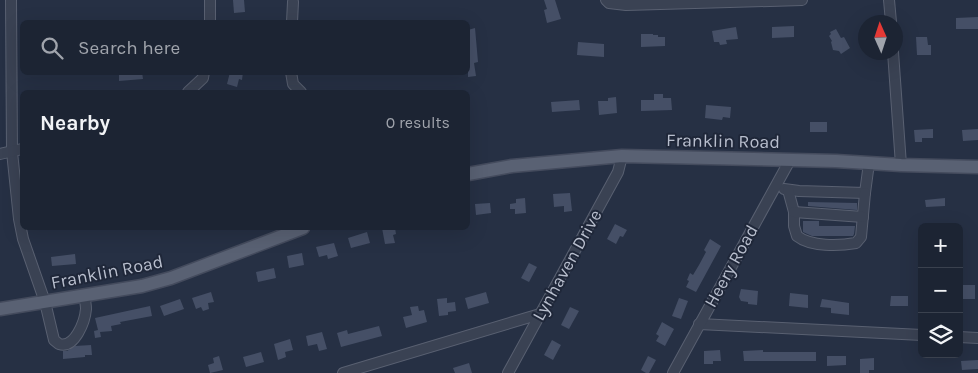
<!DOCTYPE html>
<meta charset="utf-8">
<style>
:root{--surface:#1c2433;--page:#29303f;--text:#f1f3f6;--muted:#a0a4ac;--line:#3a414e}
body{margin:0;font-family:Karla,sans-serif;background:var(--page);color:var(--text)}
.controls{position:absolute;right:15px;bottom:15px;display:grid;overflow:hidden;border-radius:8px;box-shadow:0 5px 20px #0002}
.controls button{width:45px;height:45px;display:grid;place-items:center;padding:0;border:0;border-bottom:1px solid var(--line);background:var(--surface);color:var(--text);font:25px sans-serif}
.compass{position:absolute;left:858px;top:15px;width:45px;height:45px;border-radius:50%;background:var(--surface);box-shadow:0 5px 20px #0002;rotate:357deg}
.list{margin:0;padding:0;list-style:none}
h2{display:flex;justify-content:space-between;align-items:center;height:65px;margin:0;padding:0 20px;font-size:21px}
h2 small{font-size:16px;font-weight:400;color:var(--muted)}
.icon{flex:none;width:28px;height:28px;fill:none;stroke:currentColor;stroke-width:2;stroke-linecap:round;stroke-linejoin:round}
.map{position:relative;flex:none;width:978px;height:373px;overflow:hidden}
.search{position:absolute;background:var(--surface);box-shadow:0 5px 20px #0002;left:20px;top:20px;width:450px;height:55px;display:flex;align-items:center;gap:12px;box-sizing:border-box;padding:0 18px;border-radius:8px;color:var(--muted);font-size:19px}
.panel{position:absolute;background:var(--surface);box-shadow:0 5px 20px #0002;left:20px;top:90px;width:450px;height:140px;border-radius:8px}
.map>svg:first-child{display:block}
.building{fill:#454f66}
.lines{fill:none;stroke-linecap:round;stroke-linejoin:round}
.minor-casing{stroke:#596071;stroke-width:12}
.major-casing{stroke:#444b5d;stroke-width:15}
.minor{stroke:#3a4253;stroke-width:10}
.major{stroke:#596173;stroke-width:12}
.labels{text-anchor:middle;stroke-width:4;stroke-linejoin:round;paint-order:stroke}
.street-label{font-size:18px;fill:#b8becd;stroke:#1f2739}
</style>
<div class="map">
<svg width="978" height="373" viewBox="0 0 978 373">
<rect width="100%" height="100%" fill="#263044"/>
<g class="building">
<path d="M233 0H244L245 12 234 13Z"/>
<path d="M544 0H555L561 19 547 23 544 10 547 9Z"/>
<path d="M978 17V29H956V18Z"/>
<path d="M794 26V37L772 38V27Z"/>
<path d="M736 27 738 39 726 40 727 44 720 45 719 42H714L712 31Z"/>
<path d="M475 28 478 62 474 63 476 76 468 77V30Z"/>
<path d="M836 29 841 38 844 37 850 48 841 54 839 51 833 50 831 42 832 41 829 36 831 34 830 32Z"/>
<path d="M641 34H653V35H658V37H665V46L641 47Z"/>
<path d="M916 37H927L928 45H931V55H917Z"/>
<path d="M578 42 604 44V57L577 55Z"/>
<path d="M119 72H142L143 79 119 81Z"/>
<path d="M230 72H243L242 80 239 79 237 87 227 84Z"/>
<path d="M654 94H663V98H671L672 110 641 111V100H654Z"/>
<path d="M616 97 617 113 599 115 598 101H608V98Z"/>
<path d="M579 100 580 110 552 112 551 102Z"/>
<path d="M706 105 731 107 730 118 723 117 722 120 705 118Z"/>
<rect x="810" y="122" width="17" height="10"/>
<path d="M933 129V138H922V142H915L914 130Z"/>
<path d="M978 129V140L963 141 962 130Z"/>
<path d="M570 193 572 211 564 212V206L554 207 553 194Z"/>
<path d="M525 198 526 213 515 214V209H510V204L516 203V199Z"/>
<path d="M945 198V206L926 207 925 200Z"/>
<path d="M808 202 857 203V210L808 206Z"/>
<path d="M490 203 491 213 476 215 475 204Z"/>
<path d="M803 221H819V226H855L854 234 853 236H812L803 232Z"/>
<path d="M615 224 627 230 623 237 620 236 616 244 607 239Z"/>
<path d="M382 228H395L396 234 393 235 395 243 385 244Z"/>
<path d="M367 232 370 243 351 248 348 238Z"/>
<path d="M710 239 721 246 696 292 686 287 689 281 687 280 690 273 693 275 699 265 706 252 704 250Z"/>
<path d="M334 243 338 256 328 259 327 255 319 257 316 247Z"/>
<path d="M302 253 304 265 289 268 287 256Z"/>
<path d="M75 254 76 264 52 266 51 257Z"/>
<path d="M529 263 537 267 529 282 521 278Z"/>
<path d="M274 268 276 278 258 282 256 272Z"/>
<rect x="959" y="285" width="16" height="14"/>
<path d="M741 289 758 291 757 305 748 304V302L741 301 739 297Z"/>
<path d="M211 292 214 302 208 303 209 309 203 311 201 307 196 309 192 298Z"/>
<path d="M486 292 489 303 468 309 465 298Z"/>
<path d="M790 293 808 295V308L789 306Z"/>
<path d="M891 296H908V306H890Z"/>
<path d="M447 298V303L455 302 456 311 448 312V315L439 316 437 299Z"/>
<path d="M679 298 688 301 681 319 672 316Z"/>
<path d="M180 299 184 309 164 316 160 306Z"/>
<path d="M822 299 849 303V315L831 313V308L820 307Z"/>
<path d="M150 306 152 316 120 322 121 324 111 326 112 331 100 332 101 337 95 338 94 331 98 330 95 318Z"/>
<path d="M418 306 419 311 424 310 427 322 406 328 403 317 412 315 410 307Z"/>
<path d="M570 307 579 311 569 329 561 325Z"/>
<path d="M662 322 674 329 665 346 656 341 659 336 656 334Z"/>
<path d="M379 326 382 336 341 347 337 333 347 330 348 334Z"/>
<path d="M322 332 327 349 319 351 317 344 308 346 306 336Z"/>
<path d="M290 339 293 350 285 352 286 357 278 360 274 344Z"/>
<path d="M552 340 561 345 553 360 544 355Z"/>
<path d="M91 345 92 355H85V357L63 359V351H67L75 346Z"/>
<path d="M720 350 721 361H713V364H704V351Z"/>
<path d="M763 350V352H816V361H744L743 351Z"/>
<path d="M261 352 264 362 246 367 243 357Z"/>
<path d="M219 356 223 370 210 373 208 365 214 363 213 358Z"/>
<path d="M648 356 656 360 649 373H646L641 370Z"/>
<path d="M827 356H846V365L827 366Z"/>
<path d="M874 358V370H869V373H860V359Z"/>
<path d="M978 360V369L962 370 961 361Z"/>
<path d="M469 363 472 373H455L453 368Z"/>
</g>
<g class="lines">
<g class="minor-casing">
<g id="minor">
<path d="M11 0 12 152 19 219 23 239 45 302 54 340 59 344C75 349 85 321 86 309 86 305 85 300 84 296"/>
<path d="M210 0V22"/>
<path d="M606 0 609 3 626 5 802 0"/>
<path d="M889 0 891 22"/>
<path d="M292 22 293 2"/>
<path d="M893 52 901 165"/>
<path d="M291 72 293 84 301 92"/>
<path d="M188 92 203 78 204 72"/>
<path d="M0 154 22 149"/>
<path d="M784 189 799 191 865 193 869 163"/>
<path d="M788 190 794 212V226L797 236C811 247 839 246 856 243L861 237 865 193"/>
<path d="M794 212 863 217"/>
<path d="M699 324 922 335"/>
<path d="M959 337 978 338"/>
<path d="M343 373 540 314"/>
<path d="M508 373 618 172 622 156"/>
<path d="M673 373 790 160"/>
</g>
</g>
<g class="major-casing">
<g id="major">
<path d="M468 174 512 166 622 156 836 161 901 165 978 167"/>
<path d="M0 309 142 286 171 278 303 228"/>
</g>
</g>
<use href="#minor" class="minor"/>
<use href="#major" class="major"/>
</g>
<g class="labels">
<g class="street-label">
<text transform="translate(723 141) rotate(1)" y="6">Franklin Road</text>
<text transform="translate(567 265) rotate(-61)" y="6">Lynhaven Drive</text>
<text transform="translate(731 266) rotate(-61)" y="6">Heery Road</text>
<text transform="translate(107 272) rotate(-11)" y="6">Franklin Road</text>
</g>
</g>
</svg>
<div class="controls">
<button>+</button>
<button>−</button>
<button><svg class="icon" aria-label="layers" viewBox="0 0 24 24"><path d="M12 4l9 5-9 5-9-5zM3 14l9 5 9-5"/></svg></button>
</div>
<svg class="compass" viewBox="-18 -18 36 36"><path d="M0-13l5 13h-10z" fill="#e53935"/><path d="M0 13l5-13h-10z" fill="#a0a4ac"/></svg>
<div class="search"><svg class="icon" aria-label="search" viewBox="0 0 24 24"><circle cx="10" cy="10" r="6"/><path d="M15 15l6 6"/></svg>Search here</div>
<section class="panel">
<h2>Nearby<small>0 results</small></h2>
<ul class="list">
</ul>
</section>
</div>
